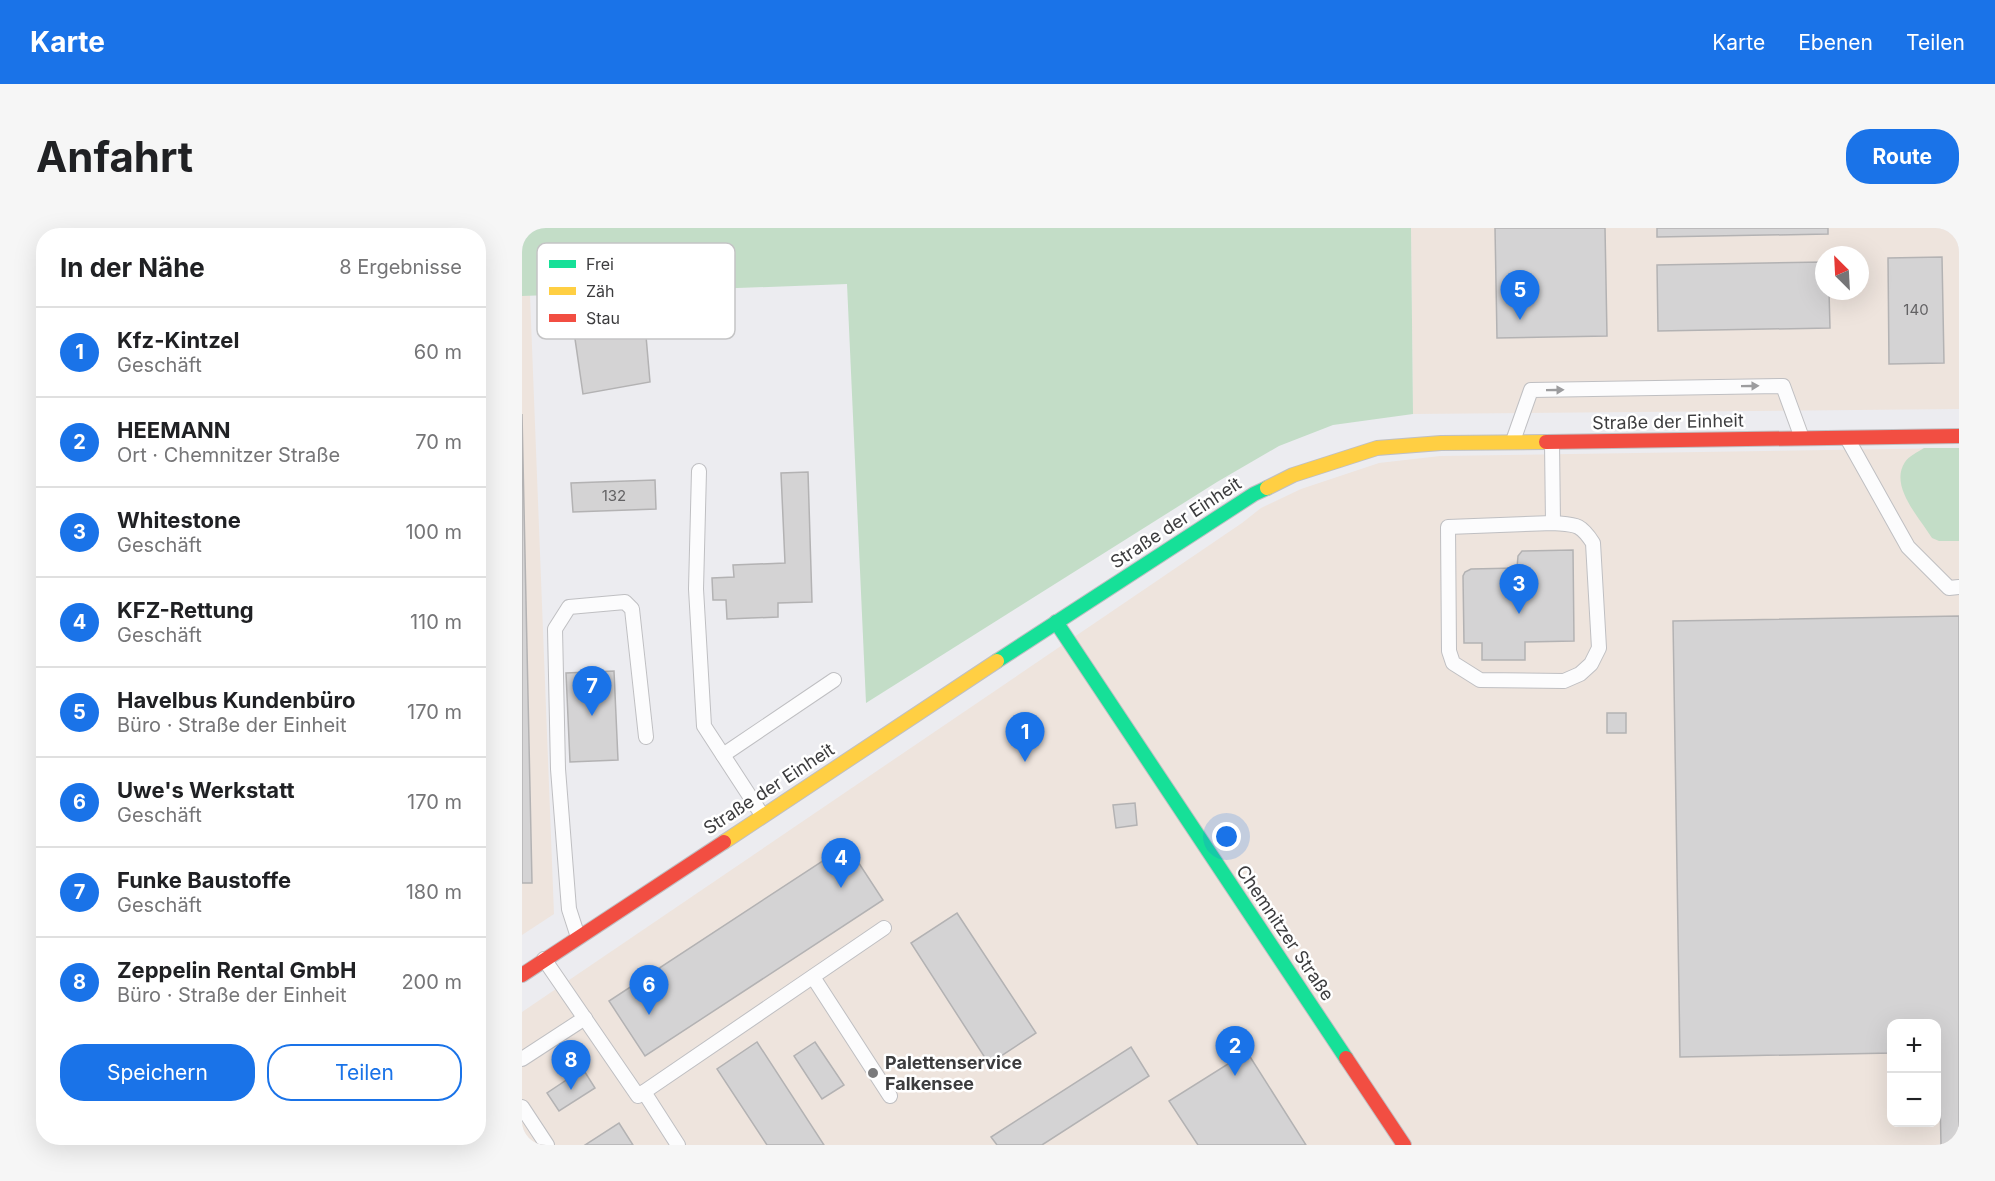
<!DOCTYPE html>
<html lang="de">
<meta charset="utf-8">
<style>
:root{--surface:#fff;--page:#f6f6f6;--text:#202124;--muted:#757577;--line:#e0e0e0;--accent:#1a73e8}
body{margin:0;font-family:Inter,sans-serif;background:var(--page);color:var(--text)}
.controls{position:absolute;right:18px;bottom:18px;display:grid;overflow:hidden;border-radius:12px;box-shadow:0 6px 24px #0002}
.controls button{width:54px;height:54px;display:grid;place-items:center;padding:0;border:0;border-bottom:2px solid var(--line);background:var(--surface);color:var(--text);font:30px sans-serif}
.compass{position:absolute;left:1293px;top:18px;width:54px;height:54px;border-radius:50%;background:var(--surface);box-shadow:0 6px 24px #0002;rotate:336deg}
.you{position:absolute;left:705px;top:609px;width:21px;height:21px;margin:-15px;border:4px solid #fff;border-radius:50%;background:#1a73e8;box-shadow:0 0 0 9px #1a73e833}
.badge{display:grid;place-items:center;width:39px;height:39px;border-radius:50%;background:var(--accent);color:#fff;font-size:20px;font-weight:700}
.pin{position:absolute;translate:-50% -50px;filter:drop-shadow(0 2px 3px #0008)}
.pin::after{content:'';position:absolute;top:32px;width:21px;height:18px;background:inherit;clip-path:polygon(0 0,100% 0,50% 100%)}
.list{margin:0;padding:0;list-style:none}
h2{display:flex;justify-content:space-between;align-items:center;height:78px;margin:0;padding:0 24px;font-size:26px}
h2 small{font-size:20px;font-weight:400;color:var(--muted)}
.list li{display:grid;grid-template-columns:39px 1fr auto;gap:18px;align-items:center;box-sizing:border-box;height:90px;padding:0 24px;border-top:2px solid var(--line)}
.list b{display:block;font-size:22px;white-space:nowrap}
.list p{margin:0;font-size:20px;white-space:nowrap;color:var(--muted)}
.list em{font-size:20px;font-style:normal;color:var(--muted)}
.actions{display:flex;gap:12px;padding:18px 24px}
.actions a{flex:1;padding:14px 0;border:2px solid var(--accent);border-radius:24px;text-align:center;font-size:21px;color:var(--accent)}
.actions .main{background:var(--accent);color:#fff}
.map{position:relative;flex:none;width:1437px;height:917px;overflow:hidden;border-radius:24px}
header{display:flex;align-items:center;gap:36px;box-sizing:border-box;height:84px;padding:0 30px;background:var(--accent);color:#fff}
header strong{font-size:28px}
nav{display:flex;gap:33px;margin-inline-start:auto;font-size:21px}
.intro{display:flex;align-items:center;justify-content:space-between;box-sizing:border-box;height:144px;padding:0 36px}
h1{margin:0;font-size:42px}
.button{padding:15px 27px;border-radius:24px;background:var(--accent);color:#fff;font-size:21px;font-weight:700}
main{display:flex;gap:36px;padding:0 36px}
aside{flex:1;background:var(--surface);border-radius:24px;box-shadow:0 6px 24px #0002}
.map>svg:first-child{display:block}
.commercial{fill:#eee4dd;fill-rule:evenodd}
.green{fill:#c3ddc7}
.building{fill:#d4d3d4;stroke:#b3b2b3;stroke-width:1.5}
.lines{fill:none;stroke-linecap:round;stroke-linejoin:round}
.lane-casing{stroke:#bfbfc2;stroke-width:16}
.fast-casing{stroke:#bfbfc2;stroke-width:16}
.slow-casing{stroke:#bfbfc2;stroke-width:16}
.jam-casing{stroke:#bfbfc2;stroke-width:16}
.lane{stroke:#fcfcfd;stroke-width:14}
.fast{stroke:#16e098;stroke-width:14}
.slow{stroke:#ffcf43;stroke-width:14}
.jam{stroke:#f24e42;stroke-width:14}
.oneway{fill:#9c9c9e}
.poi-dot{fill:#7a7a7c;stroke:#fff;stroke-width:2}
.labels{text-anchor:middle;stroke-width:5;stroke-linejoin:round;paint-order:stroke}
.number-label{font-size:15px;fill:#636264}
.street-label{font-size:18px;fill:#3c3c3e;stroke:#fff}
.poi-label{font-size:18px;font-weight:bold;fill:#3c3c3e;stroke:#fff;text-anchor:start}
.key{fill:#fff;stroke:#c4c4c5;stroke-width:1.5}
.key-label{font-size:16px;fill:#3c3c3e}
</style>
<header>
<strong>Karte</strong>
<nav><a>Karte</a><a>Ebenen</a><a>Teilen</a></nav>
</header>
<div class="intro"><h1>Anfahrt</h1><a class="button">Route</a></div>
<main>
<aside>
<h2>In der Nähe<small>8 Ergebnisse</small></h2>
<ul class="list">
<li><span class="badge">1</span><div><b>Kfz-Kintzel</b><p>Geschäft</p></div><em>60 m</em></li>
<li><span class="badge">2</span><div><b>HEEMANN</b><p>Ort · Chemnitzer Straße</p></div><em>70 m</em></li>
<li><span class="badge">3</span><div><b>Whitestone</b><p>Geschäft</p></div><em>100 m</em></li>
<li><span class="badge">4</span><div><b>KFZ-Rettung</b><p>Geschäft</p></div><em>110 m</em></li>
<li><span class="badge">5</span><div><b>Havelbus Kundenbüro</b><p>Büro · Straße der Einheit</p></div><em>170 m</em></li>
<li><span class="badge">6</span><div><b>Uwe's Werkstatt</b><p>Geschäft</p></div><em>170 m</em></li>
<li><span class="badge">7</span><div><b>Funke Baustoffe</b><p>Geschäft</p></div><em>180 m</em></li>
<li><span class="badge">8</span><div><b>Zeppelin Rental GmbH</b><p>Büro · Straße der Einheit</p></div><em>200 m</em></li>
</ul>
<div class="actions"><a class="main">Speichern</a><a>Teilen</a></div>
</aside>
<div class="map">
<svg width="1437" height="917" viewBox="0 0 1437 917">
<rect width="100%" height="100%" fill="#ececf0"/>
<g class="commercial">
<path d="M889 0H1437V181L891 186ZM1302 27H1338V63H1302Z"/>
<path d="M8 67 32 686 0 707V68Z"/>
<path d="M1437 220V917H0V784L720 295 739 280 779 261 857 235 918 228ZM1370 796H1414V894H1370Z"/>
</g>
<g class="green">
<path d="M0 0H889L891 186 811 197 757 218 695 254 344 475 325 56 0 68Z"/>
<path d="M1402 220H1437V313H1417L1410 310C1397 289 1367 258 1383 234 1387 228 1396 224 1402 220Z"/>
</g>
<g class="building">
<path d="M973 0H1083L1085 108 975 110Z"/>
<path d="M1135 0H1306V6L1135 9Z"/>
<path d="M1420 29 1422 135 1367 136 1366 30Z"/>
<path d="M1302 34V63H1307L1308 100 1136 103 1135 37Z"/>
<path d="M122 85 128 154 61 166 51 97Z"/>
<path d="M0 186 10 655H0Z"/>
<path d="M286 244 290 374 256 375V389L205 391 204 372H191L190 350 212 349 211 337 263 335 259 245Z"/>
<path d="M133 252 134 281 51 284 49 255Z"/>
<path d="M1051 322 1052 413 1003 414V432H960V415H942L941 348 943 344 949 341 995 340 996 328 1000 323Z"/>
<path d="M1437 388V917H1419L1417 824H1414V796H1370V825L1158 829 1151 393Z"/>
<path d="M92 443 96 532 48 534 44 445Z"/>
<rect x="1085" y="485" width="19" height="20"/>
<path d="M613 575 615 597 594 600 591 577Z"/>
<path d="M325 617 361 672 123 828 87 773Z"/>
<path d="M435 685 514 805 467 836 389 715Z"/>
<path d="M235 814 302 917H245L195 841Z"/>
<path d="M293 814 322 857 300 871 272 828Z"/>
<path d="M609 819 627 848 520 917H475L469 909Z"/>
<path d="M725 824 784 917H676L647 873Z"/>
<path d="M61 841 73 860 37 883 25 865Z"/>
<path d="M97 895 111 917H63Z"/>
</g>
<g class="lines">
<g class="lane-casing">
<g id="lane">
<path d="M1325 210 1386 319 1427 360 1437 359"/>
<path d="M991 213 1009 162 1261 158 1280 210"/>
<path d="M1030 214 1031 295"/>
<path d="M177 243 174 361 182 498 240 587"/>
<path d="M1031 295C1054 297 1058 295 1071 315L1077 420 1069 436 1058 446 1042 453 958 452 931 435 927 423 926 299Z"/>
<path d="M201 527 312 452"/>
<path d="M56 709 47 681 36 541 33 401 47 379 103 374 110 381 124 509"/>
<path d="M22 731 116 868 362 700"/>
<path d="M291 749 368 868"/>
<path d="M0 831 63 790"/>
<path d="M122 864 156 917"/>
<path d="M0 879 25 917"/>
</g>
</g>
<g class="fast-casing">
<g id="fast">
<path d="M534 394 824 830"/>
<path d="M475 433 732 266 745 260"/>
</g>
</g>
<g class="slow-casing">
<g id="slow">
<path d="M745 260 771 247 855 220 919 215 1024 214"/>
<path d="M202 614 475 433"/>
</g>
</g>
<g class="jam-casing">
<g id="jam">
<path d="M1024 214 1437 208"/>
<path d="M0 747 202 614"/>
<path d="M824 830 882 917"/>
</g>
</g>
<use href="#lane" class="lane"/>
<use href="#fast" class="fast"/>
<use href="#slow" class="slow"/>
<use href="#jam" class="jam"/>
</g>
<defs><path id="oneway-solid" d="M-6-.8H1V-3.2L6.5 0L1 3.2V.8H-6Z" transform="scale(1.5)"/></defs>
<g class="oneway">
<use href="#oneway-solid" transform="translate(1228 158) rotate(-1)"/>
<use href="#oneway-solid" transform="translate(1033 162) rotate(-1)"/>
</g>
<circle class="poi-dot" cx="351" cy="845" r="6"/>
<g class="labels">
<g class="number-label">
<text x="1394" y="87">140</text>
<text x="92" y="273">132</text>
</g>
<g class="street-label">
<text transform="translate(1146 194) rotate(-1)" y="6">Straße der Einheit</text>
<text transform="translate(654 295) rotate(-33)" y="6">Straße der Einheit</text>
<text transform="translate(247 561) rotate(-33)" y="6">Straße der Einheit</text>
<text transform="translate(763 705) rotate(56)" y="6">Chemnitzer Straße</text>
</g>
<g class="poi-label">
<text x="363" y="841">Palettenservice<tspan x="363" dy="21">Falkensee</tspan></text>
</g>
</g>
<rect x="15" y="15" width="198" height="96" rx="9" class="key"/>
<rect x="27" y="32" width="27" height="8" fill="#16e098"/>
<rect x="27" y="59" width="27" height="8" fill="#ffcf43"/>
<rect x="27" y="86" width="27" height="8" fill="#f24e42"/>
<g class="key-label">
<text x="64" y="42">Frei</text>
<text x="64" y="69">Zäh</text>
<text x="64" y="96">Stau</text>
</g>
</svg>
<div class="controls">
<button>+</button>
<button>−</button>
</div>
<svg class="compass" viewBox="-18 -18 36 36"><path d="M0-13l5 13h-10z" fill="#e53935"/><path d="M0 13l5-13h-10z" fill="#757577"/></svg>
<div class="you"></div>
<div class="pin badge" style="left:503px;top:534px">1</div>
<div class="pin badge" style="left:713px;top:848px">2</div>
<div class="pin badge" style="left:997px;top:386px">3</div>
<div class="pin badge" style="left:319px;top:660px">4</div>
<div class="pin badge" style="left:998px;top:92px">5</div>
<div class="pin badge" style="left:127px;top:787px">6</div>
<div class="pin badge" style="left:70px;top:488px">7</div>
<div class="pin badge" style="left:49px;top:862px">8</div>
</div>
</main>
